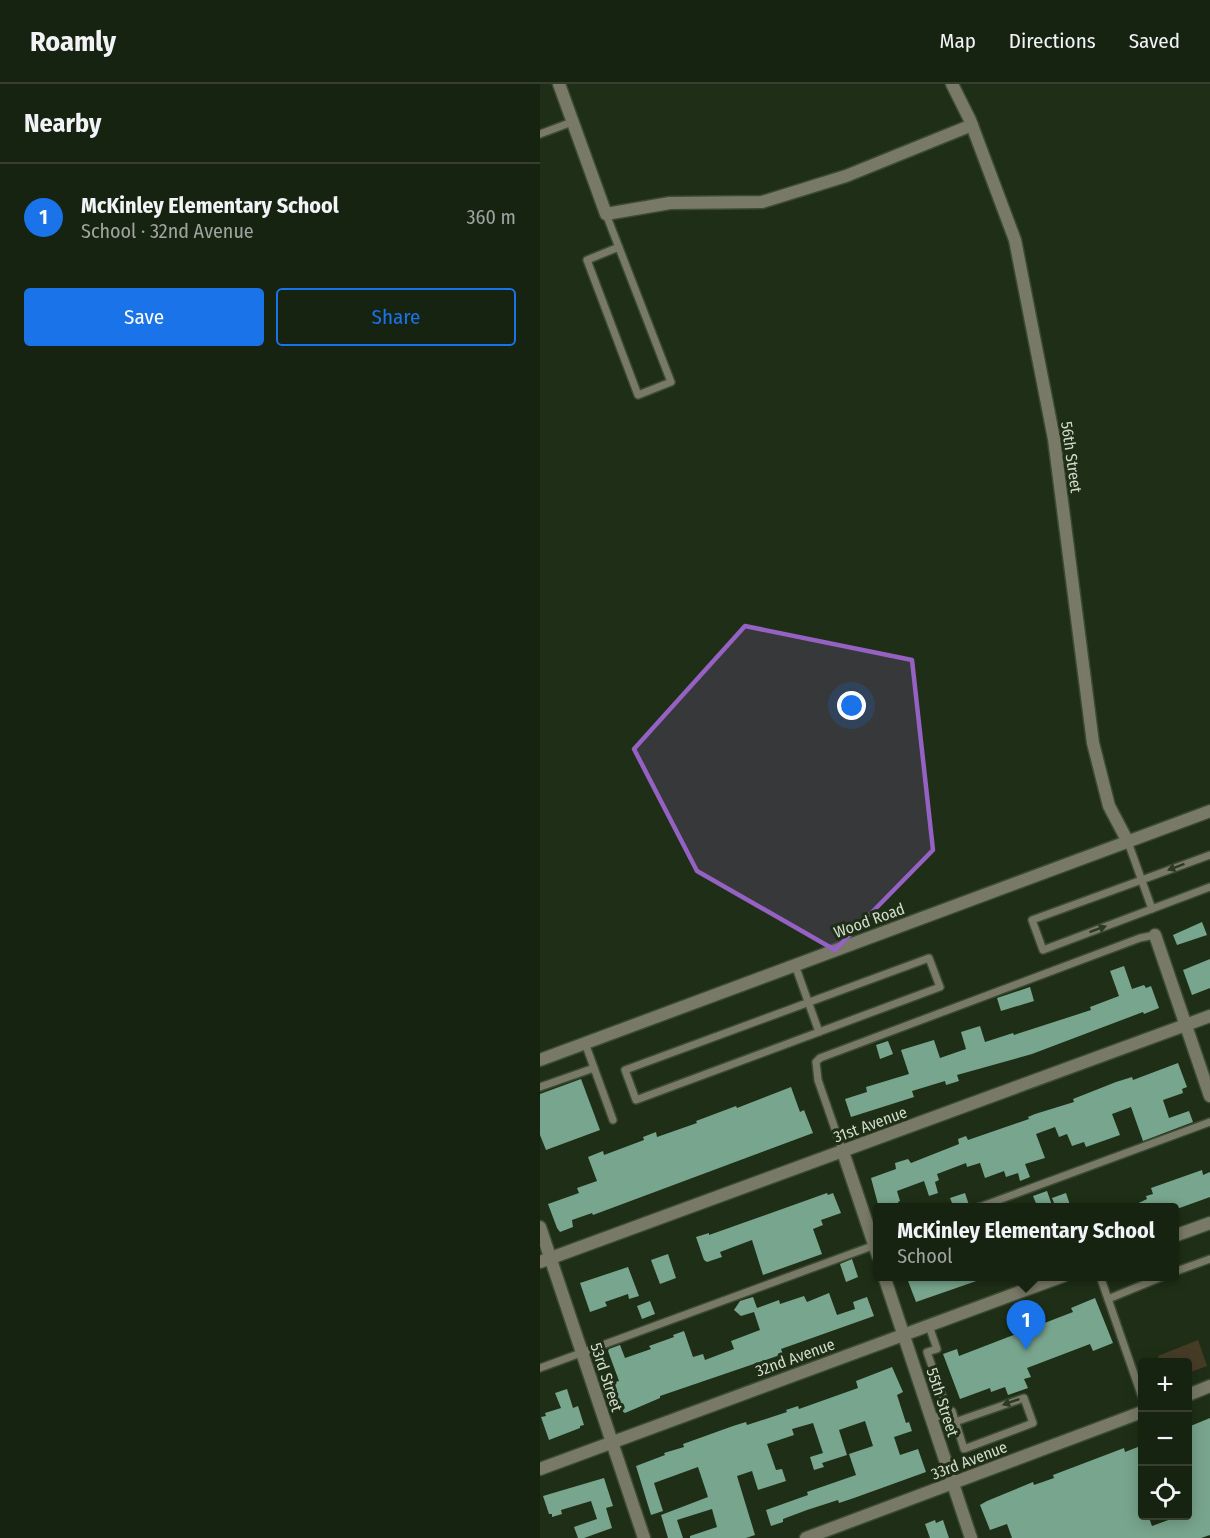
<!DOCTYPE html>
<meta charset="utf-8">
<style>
:root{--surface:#172311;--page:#242f1f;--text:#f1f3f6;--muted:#9ea49f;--line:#364031;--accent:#1a73e8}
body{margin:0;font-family:"Fira Sans Condensed",sans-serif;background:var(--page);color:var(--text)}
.controls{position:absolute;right:18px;bottom:18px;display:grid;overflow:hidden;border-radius:6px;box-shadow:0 3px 15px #0003}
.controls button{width:54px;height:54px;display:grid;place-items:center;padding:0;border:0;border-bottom:2px solid var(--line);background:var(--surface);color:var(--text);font:30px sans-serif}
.you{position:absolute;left:312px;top:622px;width:21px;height:21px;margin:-15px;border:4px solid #fff;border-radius:50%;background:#1a73e8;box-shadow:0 0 0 9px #1a73e833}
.badge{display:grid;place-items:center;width:39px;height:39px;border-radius:50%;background:var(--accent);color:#fff;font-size:20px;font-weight:700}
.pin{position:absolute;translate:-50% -50px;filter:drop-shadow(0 2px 3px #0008)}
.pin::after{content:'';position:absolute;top:32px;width:21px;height:18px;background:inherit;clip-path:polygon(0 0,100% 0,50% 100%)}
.popup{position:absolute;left:333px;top:1119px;width:306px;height:78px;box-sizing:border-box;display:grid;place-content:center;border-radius:6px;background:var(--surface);filter:drop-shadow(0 2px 4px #0005);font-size:20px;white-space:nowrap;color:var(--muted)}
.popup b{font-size:22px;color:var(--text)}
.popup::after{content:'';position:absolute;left:50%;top:100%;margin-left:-12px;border:12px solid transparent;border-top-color:var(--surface)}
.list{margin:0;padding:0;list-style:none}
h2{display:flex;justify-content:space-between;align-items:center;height:78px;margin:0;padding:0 24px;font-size:26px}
h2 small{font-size:20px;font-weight:400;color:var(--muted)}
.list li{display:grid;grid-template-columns:39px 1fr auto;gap:18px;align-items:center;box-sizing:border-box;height:108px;padding:0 24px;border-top:2px solid var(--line)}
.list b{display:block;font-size:22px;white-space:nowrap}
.list p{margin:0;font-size:20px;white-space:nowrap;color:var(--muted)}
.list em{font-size:20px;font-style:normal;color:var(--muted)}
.actions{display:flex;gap:12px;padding:18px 24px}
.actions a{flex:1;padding:14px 0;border:2px solid var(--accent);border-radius:6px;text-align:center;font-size:21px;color:var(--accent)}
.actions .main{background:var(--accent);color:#fff}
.icon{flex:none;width:33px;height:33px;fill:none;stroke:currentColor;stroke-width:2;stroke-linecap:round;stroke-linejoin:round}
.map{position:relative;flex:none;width:670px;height:1454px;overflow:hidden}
header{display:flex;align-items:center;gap:36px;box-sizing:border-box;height:84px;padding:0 30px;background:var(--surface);border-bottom:2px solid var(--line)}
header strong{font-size:28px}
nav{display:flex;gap:33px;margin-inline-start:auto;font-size:21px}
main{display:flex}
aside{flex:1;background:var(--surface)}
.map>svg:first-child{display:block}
.green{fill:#463c26}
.building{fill:#78a58d}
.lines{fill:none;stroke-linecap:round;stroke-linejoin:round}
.service-casing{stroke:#3b4b34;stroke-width:10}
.minor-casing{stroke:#3b4b34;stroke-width:15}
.tertiary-casing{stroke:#3b4b34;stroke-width:15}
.service{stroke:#787967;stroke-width:7}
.minor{stroke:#787967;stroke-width:12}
.tertiary{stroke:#787967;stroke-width:12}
.oneway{fill:#2c3a23}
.marked{fill:#9561c3;fill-opacity:0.2;stroke:#9561c3;stroke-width:4.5;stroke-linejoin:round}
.labels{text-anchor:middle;stroke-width:6;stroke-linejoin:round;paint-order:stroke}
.street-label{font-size:16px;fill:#d1dccd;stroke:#1f2f17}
</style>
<header>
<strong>Roamly</strong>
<nav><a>Map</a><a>Directions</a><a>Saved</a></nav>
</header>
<main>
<aside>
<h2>Nearby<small></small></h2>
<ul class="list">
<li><span class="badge">1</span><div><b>McKinley Elementary School</b><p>School · 32nd Avenue</p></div><em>360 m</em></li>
</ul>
<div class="actions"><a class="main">Save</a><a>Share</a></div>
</aside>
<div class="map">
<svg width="670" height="1454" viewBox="0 0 670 1454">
<rect width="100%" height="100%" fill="#1f2f17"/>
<path class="green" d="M658 1256 667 1282 648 1289V1278H620L618 1272Z"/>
<g class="building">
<path d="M662 838 667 851 637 861 633 851Z"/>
<path d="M670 875V904L652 911 643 886Z"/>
<path d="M584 882 592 905 604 901 606 904 611 902 619 924 604 930 603 928 492 970 417 991 419 997 406 1001 405 997 372 1007 374 1013 311 1033 305 1015 327 1008 326 1003 369 990 361 966 394 956 400 974 426 965 421 948 440 942 445 958 473 949 474 951 551 926 550 923 579 912 570 887Z"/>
<path d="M490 903 494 917 461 927 457 914Z"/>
<path d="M348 957 353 970 340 975 336 961Z"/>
<path d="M638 979 647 1003 642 1005 643 1009 623 1016 629 1034 649 1027 653 1038 603 1057 591 1023 572 1030 580 1051 546 1063 544 1058 532 1062 527 1050 519 1053 515 1043 496 1050 505 1074 485 1080 490 1093 480 1097 478 1089 466 1093 464 1087 445 1094 440 1079 427 1083 426 1079 397 1090 399 1096 395 1098 398 1109 389 1112 384 1097 357 1107 360 1117 358 1118 360 1124H339L331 1094 356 1085 355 1079 368 1075 371 1079 419 1060 418 1055 426 1052 428 1056 457 1046 489 1035 488 1033 495 1030 534 1018 533 1015 576 998 592 993 593 996Z"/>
<path d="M41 995 60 1046 6 1066 0 1051V1010Z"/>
<path d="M251 1003 260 1028 264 1026 273 1049 53 1131 52 1129 32 1136 33 1143 20 1148 17 1144 8 1120 39 1109 37 1104 57 1097 48 1073 63 1067 64 1071 104 1056 103 1053 116 1048 117 1053 157 1039 156 1037 196 1022 197 1024Z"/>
<path d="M662 1086 663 1091 670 1088V1113L634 1126V1124H588L607 1115 606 1112 613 1110 611 1104Z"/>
<path d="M507 1107 512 1121 498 1124 493 1112Z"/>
<path d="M287 1109 288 1111 293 1109 301 1129 281 1136 283 1141 273 1145 282 1170 223 1191 212 1156 180 1168 182 1173 167 1178 164 1176 156 1153 169 1149V1151Z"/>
<path d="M425 1109 430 1124H414L410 1114Z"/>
<path d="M526 1109 531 1124H516L512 1114Z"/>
<path d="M128 1170 136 1194 120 1200 111 1176Z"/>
<path d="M312 1175 318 1193 306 1198 300 1180Z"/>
<path d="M88 1183 99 1212 89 1215 88 1210 65 1218 67 1222 50 1228 40 1199Z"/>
<path d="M380 1192H445V1194L376 1218 368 1197Z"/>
<path d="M289 1209 297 1231 315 1225 313 1218 327 1213 334 1232 241 1265 243 1270 120 1312V1314L85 1329 82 1327 72 1299 79 1297 68 1267 69 1265 80 1261 85 1274 111 1265 109 1262 134 1253 133 1251 144 1247 153 1273 163 1270 165 1276 194 1265 191 1257 220 1246 214 1228 201 1232 194 1226 200 1217 213 1213 217 1224 239 1216 240 1220 264 1212 267 1218Z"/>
<path d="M555 1214 573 1259 553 1267 550 1260 487 1284 491 1293 484 1295 488 1304 468 1311 465 1303 451 1308 450 1304 420 1315 403 1270 417 1265 419 1272 533 1228 531 1224Z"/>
<path d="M110 1217 115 1230 102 1235 97 1222Z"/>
<path d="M352 1283 363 1308 357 1311 366 1339 369 1338 372 1347 354 1353 360 1371 378 1365 386 1388 314 1414 299 1419 298 1416 267 1426 243 1435V1438L231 1442 226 1426 268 1411 267 1408 316 1391 309 1370 333 1362 325 1337 299 1346 307 1371 282 1379 284 1383 274 1386 270 1373 283 1369 273 1339 252 1345 254 1351 227 1360 236 1386 242 1385 246 1397 218 1406 212 1387 197 1392 215 1451 206 1454H150V1452L177 1443 172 1425 137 1436 143 1454H128L121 1431 168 1413 158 1383 114 1399 123 1427 111 1431 96 1382 125 1371 124 1369 144 1363 143 1360 193 1342 206 1338 207 1341 247 1328 246 1326 258 1322 259 1325 318 1304 316 1297Z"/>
<path d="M27 1305 33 1324 38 1322 44 1341 40 1342V1344L9 1356 1 1333 6 1332 5 1329 21 1324 15 1309Z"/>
<path d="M670 1334V1451L661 1454H472L467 1440 450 1446 440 1421 447 1417 493 1398 494 1401 514 1394 513 1391 584 1364 585 1368 603 1361V1431H608L612 1442 642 1431H648V1343Z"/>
<path d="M64 1394 73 1422 66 1424 72 1444 44 1454H38L34 1443 57 1435 51 1417 21 1426 22 1430 12 1433V1430H9L3 1412Z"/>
<path d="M395 1436 396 1439 403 1436 409 1454H390L385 1440Z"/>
</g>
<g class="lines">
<g class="service-casing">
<g id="service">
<path d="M0 50 32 38"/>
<path d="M66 130 131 298 98 311 47 176 79 163"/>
<path d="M588 758 612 825"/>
<path d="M670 771 492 836 503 866 670 803"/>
<path d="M389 874 400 903 96 1016 85 986Z"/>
<path d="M255 881 279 948"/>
<path d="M45 959 73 1036"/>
<path d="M0 1003 54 984"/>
<path d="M303 1068 278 996 276 978 280 974 600 854 615 851"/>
<path d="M437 1124 670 1038"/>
<path d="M634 1188 670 1175"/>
<path d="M560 1192 602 1313"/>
<path d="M568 1215 624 1192"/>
<path d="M389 1242 397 1265 387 1268 408 1329"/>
<path d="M0 1284 335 1161"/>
<path d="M391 1335 412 1327 424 1365 493 1339 484 1314 415 1338"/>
</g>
</g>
<g class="minor-casing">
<g id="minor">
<path d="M19 0 66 130 130 119 222 118 306 92 432 41"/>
<path d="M412 0 430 36 475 156 514 355 553 659 569 722 588 758"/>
<path d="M615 851 670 1012"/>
<path d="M303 1068 338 1172"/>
<path d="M0 1143 104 1454"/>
<path d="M634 1152 670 1139"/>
<path d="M0 1178 670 932"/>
<path d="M344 1192 431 1454"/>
<path d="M648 1311 670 1302"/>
<path d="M0 1385 523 1192"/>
<path d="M266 1454 602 1328"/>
</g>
</g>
<g class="tertiary-casing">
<path id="tertiary" d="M0 976 670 727"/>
</g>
<use href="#service" class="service"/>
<use href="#minor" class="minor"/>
<use href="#tertiary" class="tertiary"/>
</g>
<defs><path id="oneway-solid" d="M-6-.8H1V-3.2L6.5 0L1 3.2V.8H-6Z" transform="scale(1.5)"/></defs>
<g class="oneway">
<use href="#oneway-solid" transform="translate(636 783) rotate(159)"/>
<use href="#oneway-solid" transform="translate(558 845) rotate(-20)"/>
<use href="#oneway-solid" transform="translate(471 1318) rotate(161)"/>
</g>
<path class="marked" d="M205 542 372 576 393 766 295 866 157 787 94 665Z"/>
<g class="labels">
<g class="street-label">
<text transform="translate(532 373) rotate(82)" y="6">56th Street</text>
<text transform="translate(329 836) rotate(-20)" y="6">Wood Road</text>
<text transform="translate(330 1040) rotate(-20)" y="6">31st Avenue</text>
<text transform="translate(255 1273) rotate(-20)" y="6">32nd Avenue</text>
<text transform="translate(67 1293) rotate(72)" y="6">53rd Street</text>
<text transform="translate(403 1318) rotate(72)" y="6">55th Street</text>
<text transform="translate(429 1376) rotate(-21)" y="6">33rd Avenue</text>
</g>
</g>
</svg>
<div class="controls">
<button>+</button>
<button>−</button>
<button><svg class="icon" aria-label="locate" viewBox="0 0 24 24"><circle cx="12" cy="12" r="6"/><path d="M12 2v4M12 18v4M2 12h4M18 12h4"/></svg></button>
</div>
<div class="you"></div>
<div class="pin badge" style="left:486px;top:1266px">1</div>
<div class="popup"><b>McKinley Elementary School</b>School</div>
</div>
</main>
